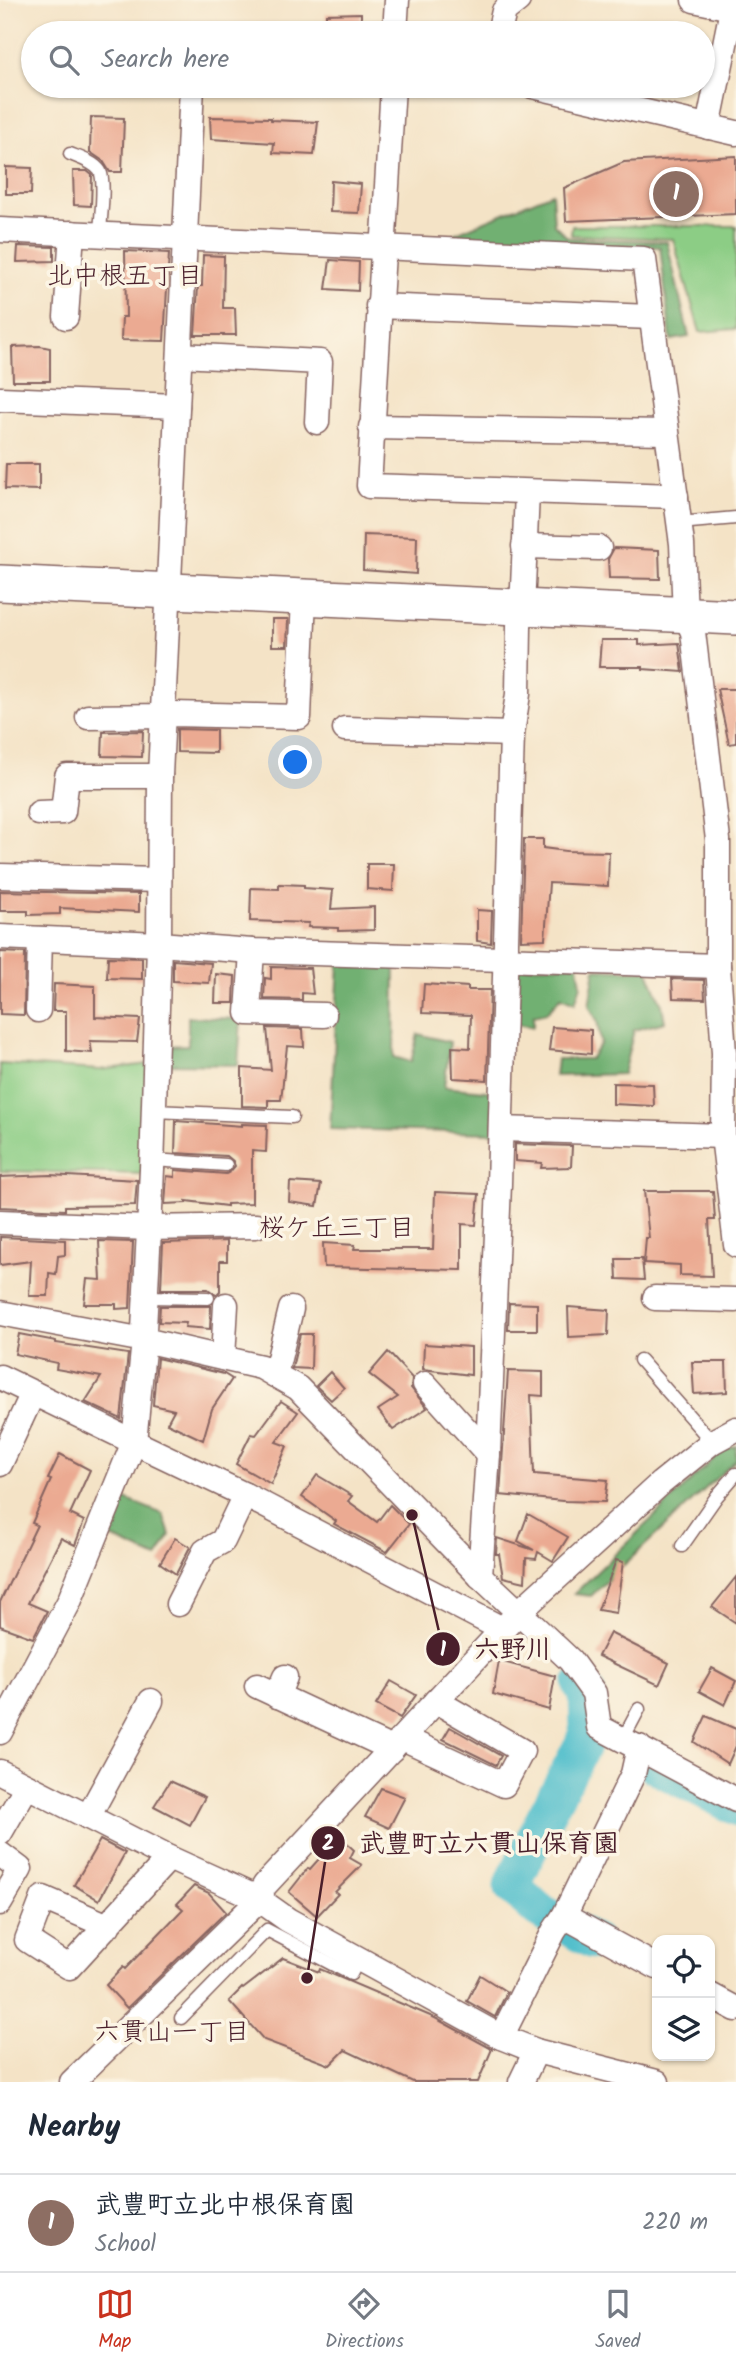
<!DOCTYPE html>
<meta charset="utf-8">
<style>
:root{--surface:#fff;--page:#f2f2f3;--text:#1f2937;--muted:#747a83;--line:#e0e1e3;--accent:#c8321e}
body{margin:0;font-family:Kalam,"Klee One",sans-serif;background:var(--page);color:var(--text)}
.controls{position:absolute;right:21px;bottom:21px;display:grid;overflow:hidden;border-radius:14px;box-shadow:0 2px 5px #0004}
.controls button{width:63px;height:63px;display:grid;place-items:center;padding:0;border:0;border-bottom:2px solid var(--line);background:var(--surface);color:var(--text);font:35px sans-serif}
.you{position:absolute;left:296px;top:763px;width:24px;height:24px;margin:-18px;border:5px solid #fff;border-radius:50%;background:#1a73e8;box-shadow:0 0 0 10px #1a73e833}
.badge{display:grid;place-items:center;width:46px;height:46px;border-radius:50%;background:var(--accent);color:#fff;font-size:23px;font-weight:700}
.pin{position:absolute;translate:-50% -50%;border:4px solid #fff;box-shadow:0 2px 7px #0006}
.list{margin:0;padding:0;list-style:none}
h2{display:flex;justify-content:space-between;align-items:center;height:91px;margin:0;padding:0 28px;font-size:30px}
h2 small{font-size:23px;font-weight:400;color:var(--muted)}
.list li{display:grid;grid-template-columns:46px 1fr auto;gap:21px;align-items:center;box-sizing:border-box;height:98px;padding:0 28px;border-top:2px solid var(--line)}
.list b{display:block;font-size:26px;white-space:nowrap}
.list p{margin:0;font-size:23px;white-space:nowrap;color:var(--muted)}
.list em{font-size:23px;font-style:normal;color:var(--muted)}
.icon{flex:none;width:38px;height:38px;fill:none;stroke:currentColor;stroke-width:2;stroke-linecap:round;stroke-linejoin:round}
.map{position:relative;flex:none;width:736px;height:2082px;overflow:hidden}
.search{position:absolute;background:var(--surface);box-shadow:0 2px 5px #0004;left:21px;right:21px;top:21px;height:77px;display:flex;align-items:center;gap:18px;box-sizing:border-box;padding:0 24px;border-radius:38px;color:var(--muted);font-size:26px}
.sheet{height:189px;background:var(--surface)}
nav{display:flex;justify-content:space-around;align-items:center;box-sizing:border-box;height:98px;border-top:2px solid var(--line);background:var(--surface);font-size:19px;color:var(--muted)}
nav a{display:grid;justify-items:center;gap:4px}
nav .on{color:var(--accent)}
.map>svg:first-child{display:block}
.green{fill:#8ccd85;stroke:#6b7658;stroke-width:2}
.forest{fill:#71b072;stroke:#5e684e;stroke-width:2}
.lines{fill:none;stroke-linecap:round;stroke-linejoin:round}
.canal{stroke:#52bfcc;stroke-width:21}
.river{stroke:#52bfcc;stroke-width:37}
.building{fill:#ebaa92}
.lane-casing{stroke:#866461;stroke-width:15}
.street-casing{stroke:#866461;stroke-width:27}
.secondary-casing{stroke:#866461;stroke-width:38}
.lane{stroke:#fff;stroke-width:12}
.street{stroke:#fff;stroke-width:24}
.secondary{stroke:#fff;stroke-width:35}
.labels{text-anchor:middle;stroke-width:7;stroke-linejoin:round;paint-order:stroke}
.neighbourhood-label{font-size:26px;fill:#4a1f2b;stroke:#fcf5e5}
.leader{fill:none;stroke:#4a1f2b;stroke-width:2.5}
.callout-dot{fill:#4a1f2b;stroke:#fcf5e5;stroke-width:2.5}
.mark-label{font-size:21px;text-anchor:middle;font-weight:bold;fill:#fff}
.callout-label{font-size:26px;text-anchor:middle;font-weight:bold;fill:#4a1f2b;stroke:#fcf5e5;stroke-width:7;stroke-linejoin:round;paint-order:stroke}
</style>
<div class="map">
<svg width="736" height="2082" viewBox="0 0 736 2082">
<rect width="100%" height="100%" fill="#fcf5e5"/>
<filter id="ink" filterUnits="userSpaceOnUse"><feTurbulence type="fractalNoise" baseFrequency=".0143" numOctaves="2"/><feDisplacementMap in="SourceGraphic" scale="14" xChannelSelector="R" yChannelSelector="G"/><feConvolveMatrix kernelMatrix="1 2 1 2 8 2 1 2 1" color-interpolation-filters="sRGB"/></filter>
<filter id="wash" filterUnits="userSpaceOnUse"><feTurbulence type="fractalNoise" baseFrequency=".00686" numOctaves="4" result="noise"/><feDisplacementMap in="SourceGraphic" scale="28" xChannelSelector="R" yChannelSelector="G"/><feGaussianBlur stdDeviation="1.57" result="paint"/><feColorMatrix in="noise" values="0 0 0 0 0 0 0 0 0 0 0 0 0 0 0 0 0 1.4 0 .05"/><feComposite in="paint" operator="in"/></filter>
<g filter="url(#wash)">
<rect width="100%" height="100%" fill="#f4e3c6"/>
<g class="green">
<path d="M572 226H736V329L700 332 673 239 571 235Z"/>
<path d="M0 1064 100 1070 149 1064 146 1174 0 1171Z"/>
</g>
<g class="forest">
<path d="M552 193 554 224 568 238 667 242 689 337 671 340 660 247 454 244V234Z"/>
<path d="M339 963 395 966 394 1057 411 1062 418 1034 450 1042 444 1087 495 1092 494 1133 330 1129Z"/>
<path d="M578 965 581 985 575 1003 561 997 546 1013 533 1016V1027L510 1023 514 967Z"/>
<path d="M595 969 648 971 662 1005 665 1022 634 1030 623 1074 555 1076 557 1059H590L601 1043 597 1020 589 1006Z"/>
<path d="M188 1017 241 1019 238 1065 164 1064 166 1046 188 1045Z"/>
<path d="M736 1446V1460L591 1596 574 1594 724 1449Z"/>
<path d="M125 1499 163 1514 170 1535 157 1558 107 1536Z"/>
</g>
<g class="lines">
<path class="canal" d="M650 1772 736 1816"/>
<path class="river" d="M581 1685 587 1693 588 1729 582 1746 544 1818 512 1886 538 1910 593 1941"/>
</g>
<g id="blocks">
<g class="building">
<path d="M361 13V33H326V14Z"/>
<path d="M91 117 124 118 122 172H110L103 161 90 152Z"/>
<path d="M210 117 271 118V120L318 122 314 155 273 153 274 143 211 139Z"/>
<path d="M736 156V214L566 221 564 188 624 162Z"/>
<path d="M6 167 32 168 31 194H6Z"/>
<path d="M73 171H87L92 175 91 206 74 205Z"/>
<path d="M331 181 361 184 359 213 330 212Z"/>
<path d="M18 246 54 247V261L17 262Z"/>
<path d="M125 251 169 253 164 341 121 340 122 317H126Z"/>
<path d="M203 255 224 256 223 308H235L236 335H195L198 286H202Z"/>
<path d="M330 260 359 262 358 291 326 289Z"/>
<path d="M40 346 50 348V381H13L12 347Z"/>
<path d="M6 464H39V490L5 489Z"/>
<path d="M364 535 417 537 416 574 363 570Z"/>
<path d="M614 548 659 550 660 579 609 578 608 559Z"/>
<path d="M272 619H288L287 646H272Z"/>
<path d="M601 640H639V645L679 643 683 672 643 669V667H599Z"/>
<path d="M717 689H736V743L729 744Z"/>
<path d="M177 729 216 730V753L177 752Z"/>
<path d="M143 731 142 757 102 756 103 732Z"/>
<path d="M524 839H543V848L566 851 609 852 608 886 549 883 545 939 521 940Z"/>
<path d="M367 864H394L393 891 367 889Z"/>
<path d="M279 884 304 885V888L333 890 331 909 374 907V930L338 931V928L308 927 309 923 250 921 251 888 279 889Z"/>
<path d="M0 891 139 894V912L60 908V914L28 915V911H0Z"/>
<path d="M477 910 492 911 491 943 477 941Z"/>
<path d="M0 952 25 953 24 1015 0 1014Z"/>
<path d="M108 957 142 958V979L107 978Z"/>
<path d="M173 960 211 963 209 983 173 981Z"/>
<path d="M271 967 310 968 313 994 302 993V1000L264 999 265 978 271 979Z"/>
<path d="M216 974 235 976 234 1003H215Z"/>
<path d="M672 979 704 980 705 999 673 998Z"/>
<path d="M54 984 95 986V1017L140 1019 137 1042 90 1041 92 1053 66 1051V1011H53Z"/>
<path d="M424 984 468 987V990H490L487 1080 453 1078 452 1047 470 1048 471 1015 422 1013Z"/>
<path d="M552 1027 591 1030V1054L549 1050Z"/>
<path d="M267 1028 303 1029 304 1047 287 1046 281 1100H268V1107L242 1106V1068L271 1070Z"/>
<path d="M613 1083 653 1084 654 1106 613 1104Z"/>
<path d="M176 1121 242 1126V1124L267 1125 266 1152 252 1151V1203L227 1204V1206L186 1201V1203L165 1204 167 1176 175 1177V1170L226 1174 230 1172 235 1166 233 1161 227 1156 175 1153Z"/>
<path d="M515 1144 572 1146 571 1167 541 1168 542 1163 515 1161Z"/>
<path d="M50 1175 137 1180 135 1205 65 1206V1210L0 1207V1177Z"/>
<path d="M290 1182 321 1184 317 1206 289 1202Z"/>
<path d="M644 1191H713L715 1220H709L712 1276 680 1275V1265L644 1263 646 1238H649Z"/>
<path d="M435 1192 479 1194 476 1225 462 1224V1270L324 1267 323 1243 355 1245 354 1249H433Z"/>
<path d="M0 1237 65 1240V1255L58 1256 56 1274 49 1273 48 1296H29L31 1261 0 1265Z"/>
<path d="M99 1241 133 1242 130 1308 116 1309V1304H84L87 1279 101 1280Z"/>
<path d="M227 1241V1261H220V1291L216 1295 208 1289H161L163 1243Z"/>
<path d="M616 1259H642L644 1280 617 1279Z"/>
<path d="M509 1303 537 1304V1330H508Z"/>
<path d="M160 1306H211L210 1329 185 1327 186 1323 159 1322Z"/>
<path d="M568 1307 609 1310 608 1335 569 1337Z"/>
<path d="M19 1334 56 1341V1343L128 1354 121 1419 85 1402 101 1377 56 1369 57 1363 15 1354Z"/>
<path d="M300 1334H312L311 1369 292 1368Z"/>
<path d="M424 1344 471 1347V1375L423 1369Z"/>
<path d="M388 1352 412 1378 411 1388 427 1408 393 1430 378 1410 398 1397 369 1374Z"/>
<path d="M157 1358 224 1374 232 1379 212 1409 203 1440 167 1423 174 1410 153 1405Z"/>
<path d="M692 1362H726L727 1392 694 1394Z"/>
<path d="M508 1371 543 1372V1396L531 1395 534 1474 608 1480 605 1502 563 1501 500 1495Z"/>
<path d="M330 1372 344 1388 331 1400 316 1386Z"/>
<path d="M281 1401 298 1412 276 1442 287 1446 271 1484 236 1464 251 1434 256 1435Z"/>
<path d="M60 1454 90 1470 70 1514 84 1521 75 1545 61 1538 28 1603 47 1611 33 1638 0 1626V1602L37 1525 32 1523 51 1480 48 1479Z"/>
<path d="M317 1475 352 1496 348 1501 377 1522 390 1505 409 1524 387 1552 334 1524 336 1521 302 1497Z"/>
<path d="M528 1514 568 1537 553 1561 538 1552 536 1559 526 1558 525 1582 503 1577 499 1554H496L497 1538 534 1550 518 1541Z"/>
<path d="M175 1538 190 1547 176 1574 160 1563Z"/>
<path d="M616 1560 623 1562 616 1613 598 1610Z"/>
<path d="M736 1577V1623L712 1607Z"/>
<path d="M610 1633 669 1663 659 1685 598 1656Z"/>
<path d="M499 1661 555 1676 549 1710 493 1694Z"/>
<path d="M712 1668 736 1681 725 1705 699 1691Z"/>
<path d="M391 1681 416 1695 400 1718 376 1705Z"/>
<path d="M706 1716 736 1729V1746L728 1764 694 1742Z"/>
<path d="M450 1727 501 1756 496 1765 443 1739Z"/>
<path d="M170 1781 205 1797 190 1825 154 1806Z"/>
<path d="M381 1788 405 1797 389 1828 365 1817Z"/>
<path d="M100 1840 125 1853 99 1900 74 1885Z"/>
<path d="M336 1840H343L354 1850 350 1858 362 1865 335 1892 338 1894 317 1916 289 1892 308 1868 310 1869Z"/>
<path d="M194 1886 209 1893 226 1912 127 2008 106 1985 123 1967 125 1969 183 1909 177 1904Z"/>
<path d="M283 1958 319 1972 320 1969 435 2018 492 2049 478 2082H413L345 2050 330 2065 264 2040 229 2001 242 1988 243 1989Z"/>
<path d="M480 1975 507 1992 495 2017 467 2001Z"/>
</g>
</g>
</g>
<g filter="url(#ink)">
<use href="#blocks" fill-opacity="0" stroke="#866461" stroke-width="2"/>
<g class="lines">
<g class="lane-casing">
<g id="lane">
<path d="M70 154C80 158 94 162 100 171 106 184 100 220 100 235"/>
<path d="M679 523 736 518"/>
<path d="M154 1111 292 1117"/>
<path d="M153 1160 226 1165"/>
<path d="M145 1297 208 1298"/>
<path d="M640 1360 712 1442"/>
<path d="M682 1546 717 1496 736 1474"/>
<path d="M623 1739 639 1709"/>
<path d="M181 2018 267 1930 351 1974 359 1959"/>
</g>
</g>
<g class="street-casing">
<g id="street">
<path d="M694 0 736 9"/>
<path d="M395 33 397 0"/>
<path d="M499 33 504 11 518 0"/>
<path d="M393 86 369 486 676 496"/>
<path d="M533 86 736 133"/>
<path d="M708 127 734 0"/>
<path d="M0 230C215 240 430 251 644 259L682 544 685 615 693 632 718 840V966L724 1053 723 1136 736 1245"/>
<path d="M378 306 651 317"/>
<path d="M66 317 72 233"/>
<path d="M180 355 320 362 317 422"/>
<path d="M0 399 177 406"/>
<path d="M371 427 666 432"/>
<path d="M524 546 599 548"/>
<path d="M88 717 164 716 174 714 299 717 304 596"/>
<path d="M345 729 512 734"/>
<path d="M39 813 63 812 67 776H160"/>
<path d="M0 876 159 880"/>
<path d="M0 937 159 944 252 951 718 966"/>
<path d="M252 951 248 1013 324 1015"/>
<path d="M38 1010 40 939"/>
<path d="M501 1129 723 1136"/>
<path d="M0 1222 148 1228 256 1226"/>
<path d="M655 1298 736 1300"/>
<path d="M0 1313 144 1340 261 1367 298 1388 480 1576 570 1660 594 1693 599 1727 736 1800"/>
<path d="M223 1358 226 1305"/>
<path d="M275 1375 291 1309"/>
<path d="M0 1377 134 1442 143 1350 152 1169 159 944 160 776 192 86"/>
<path d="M425 1384 488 1454"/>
<path d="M0 1464 33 1393"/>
<path d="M480 1576 488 1454 499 1184 512 734 518 694 519 626 523 587 527 492"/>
<path d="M178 1604 205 1551 223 1541 245 1495"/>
<path d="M257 1686 392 1749"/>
<path d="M277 1696 285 1677"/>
<path d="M0 1732 69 1602 134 1442 245 1495 502 1629"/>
<path d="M403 1738 504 1785 522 1751 436 1701"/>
<path d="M0 1772 169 1858 257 1898 288 1920 501 2037 536 2051 657 2082"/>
<path d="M88 1817 151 1701"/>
<path d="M0 1833 27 1786"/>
<path d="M0 1854 20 1869 0 1903"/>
<path d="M564 1916 657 1967"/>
<path d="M108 1926 43 1898 27 1940 69 1967 169 1858"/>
<path d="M710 1995 736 2009"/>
<path d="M501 2037 554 1931 564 1916 633 1774 639 1747"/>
<path d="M72 2082 251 1908 265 1885 518 1613 661 1483 712 1442 736 1429"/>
<path d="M521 2082 536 2051"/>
</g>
</g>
<g class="secondary-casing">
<path id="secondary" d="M0 583 736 617"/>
</g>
<use href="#lane" class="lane"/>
<use href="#street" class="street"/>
<use href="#secondary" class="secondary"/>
</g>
</g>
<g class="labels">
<g class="neighbourhood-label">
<text x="125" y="284">北中根五丁目</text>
<text x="337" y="1236">桜ケ丘三丁目</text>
<text x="172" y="2040">六貫山一丁目</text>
</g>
</g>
<path class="leader" d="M412 1515L443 1649M307 1978L328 1843"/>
<g class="callout-dot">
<circle cx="412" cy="1515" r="7"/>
<circle cx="307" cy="1978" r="7"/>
<circle cx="443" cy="1649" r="18"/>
<circle cx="328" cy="1843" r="18"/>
</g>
<g class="mark-label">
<text x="443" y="1656">1</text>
<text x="328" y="1850">2</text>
</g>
<g class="callout-label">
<text x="513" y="1658">六野川</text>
<text x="489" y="1852">武豊町立六貫山保育園</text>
</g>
</svg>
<div class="controls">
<button><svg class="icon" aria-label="locate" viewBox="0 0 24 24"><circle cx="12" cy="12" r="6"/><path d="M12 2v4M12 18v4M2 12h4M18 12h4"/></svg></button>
<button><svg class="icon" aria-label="layers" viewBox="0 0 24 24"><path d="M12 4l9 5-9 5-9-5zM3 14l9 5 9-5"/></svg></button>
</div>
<div class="you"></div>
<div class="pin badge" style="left:676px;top:194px;background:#8d6e63">1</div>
<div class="search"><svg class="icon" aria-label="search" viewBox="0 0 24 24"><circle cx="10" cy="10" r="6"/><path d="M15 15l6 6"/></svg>Search here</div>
</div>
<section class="sheet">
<h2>Nearby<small></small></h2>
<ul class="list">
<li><span class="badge" style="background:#8d6e63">1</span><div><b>武豊町立北中根保育園</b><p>School</p></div><em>220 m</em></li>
</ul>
</section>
<nav>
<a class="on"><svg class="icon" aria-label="map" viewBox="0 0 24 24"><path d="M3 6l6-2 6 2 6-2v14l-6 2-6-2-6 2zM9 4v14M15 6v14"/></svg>Map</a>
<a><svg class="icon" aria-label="directions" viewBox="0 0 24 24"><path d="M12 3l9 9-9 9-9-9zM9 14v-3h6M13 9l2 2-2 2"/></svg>Directions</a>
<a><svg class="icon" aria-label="saved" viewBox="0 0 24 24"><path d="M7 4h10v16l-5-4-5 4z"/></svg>Saved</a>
</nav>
